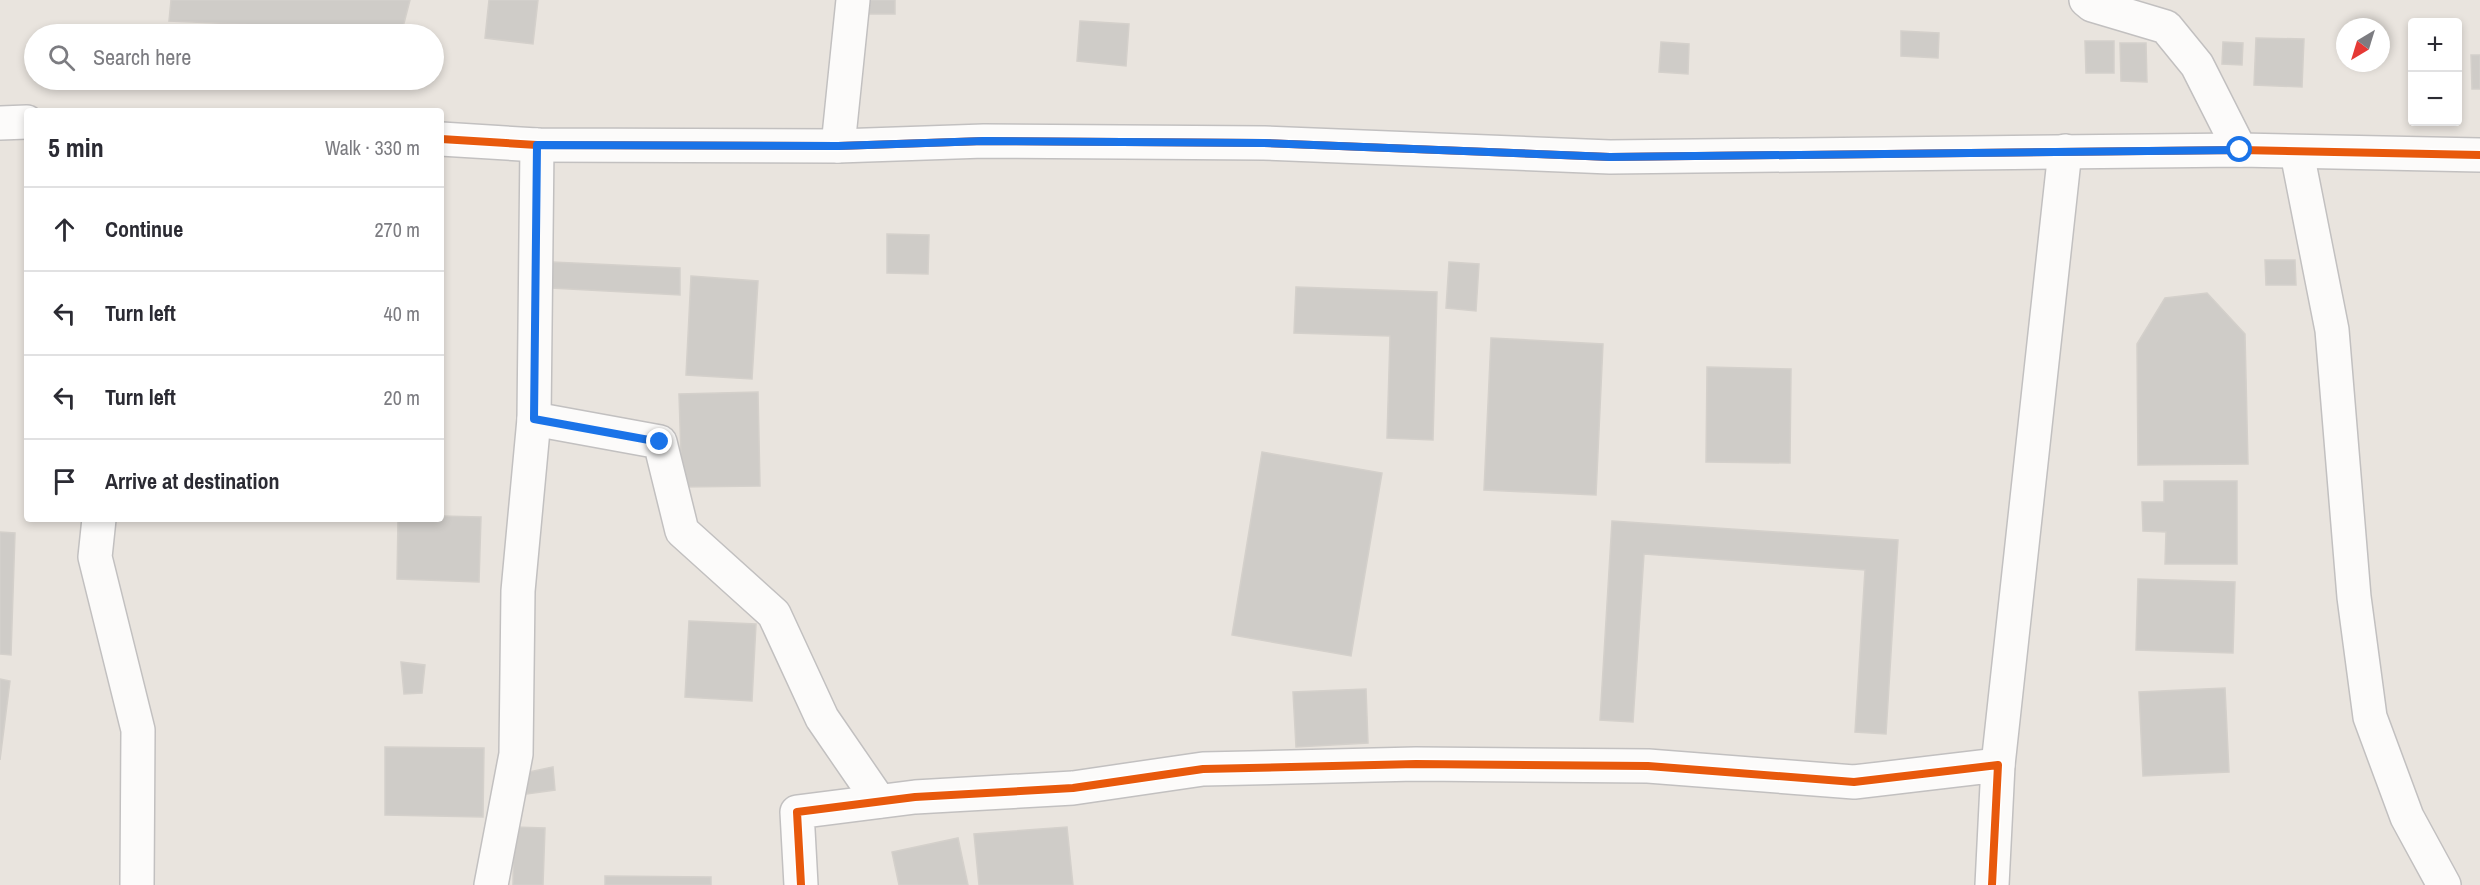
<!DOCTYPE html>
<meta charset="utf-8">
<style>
:root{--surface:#fff;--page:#f7f7f7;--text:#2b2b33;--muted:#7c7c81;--line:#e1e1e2}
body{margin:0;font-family:"Archivo Narrow",sans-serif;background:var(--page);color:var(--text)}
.controls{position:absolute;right:18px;top:18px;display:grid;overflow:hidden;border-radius:6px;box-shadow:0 3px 9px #0003}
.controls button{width:54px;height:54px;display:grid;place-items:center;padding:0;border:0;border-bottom:2px solid var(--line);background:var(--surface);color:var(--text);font:30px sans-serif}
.compass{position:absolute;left:2336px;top:18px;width:54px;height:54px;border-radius:50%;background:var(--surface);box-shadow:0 3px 9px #0003;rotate:218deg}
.stop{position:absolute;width:18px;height:18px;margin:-14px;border:4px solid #1a73e8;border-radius:50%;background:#fff}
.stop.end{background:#1a73e8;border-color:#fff;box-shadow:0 2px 6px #0008}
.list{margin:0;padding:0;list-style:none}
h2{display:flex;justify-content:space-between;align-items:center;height:78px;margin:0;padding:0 24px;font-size:26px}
h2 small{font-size:20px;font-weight:400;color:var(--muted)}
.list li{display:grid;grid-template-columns:39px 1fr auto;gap:18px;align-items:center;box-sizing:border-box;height:84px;padding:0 24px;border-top:2px solid var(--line)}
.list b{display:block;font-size:22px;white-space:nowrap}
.list em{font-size:20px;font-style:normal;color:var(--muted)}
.icon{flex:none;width:33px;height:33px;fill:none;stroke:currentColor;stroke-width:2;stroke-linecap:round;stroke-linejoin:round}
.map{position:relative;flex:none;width:2480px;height:885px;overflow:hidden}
.search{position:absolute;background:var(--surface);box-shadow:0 3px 9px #0003;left:24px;top:24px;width:420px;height:66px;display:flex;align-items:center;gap:15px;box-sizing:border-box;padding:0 21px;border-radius:33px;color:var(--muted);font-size:22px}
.panel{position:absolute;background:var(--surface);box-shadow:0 3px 9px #0003;left:24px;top:108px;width:420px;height:414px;border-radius:6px}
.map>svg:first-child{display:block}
.building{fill:#cfccc8;stroke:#d4d0cb;stroke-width:1.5}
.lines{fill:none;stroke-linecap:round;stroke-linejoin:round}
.minor-casing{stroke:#c2c0c0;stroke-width:36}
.minor{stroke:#fcfbfa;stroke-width:33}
.cycleway-casing{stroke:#fff;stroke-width:11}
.cycleway{stroke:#e8590c;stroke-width:8}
.route{stroke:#1a73e8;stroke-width:8}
</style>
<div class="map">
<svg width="2480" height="885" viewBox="0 0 2480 885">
<rect width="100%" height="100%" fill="#e9e4de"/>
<g class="building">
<path d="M171 0H410L402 31 169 21Z"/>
<path d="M489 0H538L533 44 485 38Z"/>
<rect x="869" y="0" width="26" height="14"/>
<path d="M1080 21 1129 24 1126 66 1077 61Z"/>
<path d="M1901 31 1939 33 1938 58 1901 56Z"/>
<path d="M2256 38 2304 39 2302 87 2254 85Z"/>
<path d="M2085 41H2114V73H2086Z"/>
<path d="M1661 42 1689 44 1688 74 1659 72Z"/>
<path d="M2223 42 2243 43 2242 65 2222 64Z"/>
<path d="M2120 43H2146L2147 82 2121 81Z"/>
<path d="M2471 55H2480V89H2472Z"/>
<path d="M887 234 929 235 928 274 887 273Z"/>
<path d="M2265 260H2295L2296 285H2266Z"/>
<path d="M552 262 680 268V295L551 288Z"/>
<path d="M1449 262 1479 264 1476 311 1446 308Z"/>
<path d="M691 276 758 281 752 379 686 375Z"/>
<path d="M1296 287 1437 292 1433 440 1387 438 1390 336 1294 333Z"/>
<path d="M2207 293 2245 334 2248 464 2138 465 2137 344 2165 298Z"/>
<path d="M1491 338 1603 344 1596 495 1484 490Z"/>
<path d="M1707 367 1791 369 1790 463 1706 462Z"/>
<path d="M758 392 760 486 682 487 679 394Z"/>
<path d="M1262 452 1382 473 1351 656 1232 635Z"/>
<path d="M2164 481H2237V564H2165L2166 532 2143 531 2142 502H2164Z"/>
<path d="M441 516 481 517 479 582 397 579 398 519H441Z"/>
<path d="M1612 521 1898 540 1886 734 1855 732 1865 570 1644 554 1633 722 1600 720Z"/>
<path d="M0 532 15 533 11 655 0 654Z"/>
<path d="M2138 579 2235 582 2233 653 2136 650Z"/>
<path d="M689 621 756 624 752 701 685 697Z"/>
<path d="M401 662 425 665 422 693 404 694Z"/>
<path d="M0 679 10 681 0 760Z"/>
<path d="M2225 688 2229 772 2143 776 2139 692Z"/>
<path d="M1366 689 1368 743 1296 747 1293 692Z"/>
<path d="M385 747 484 748 483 817 385 815Z"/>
<path d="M553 767 555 790 527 794 524 773Z"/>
<path d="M514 827 545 828 543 885H513Z"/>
<path d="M1067 827 1073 885H979L974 834Z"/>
<path d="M958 838 968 885H899L892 852Z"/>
<path d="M605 876 711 877V885H605Z"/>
</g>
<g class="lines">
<g class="minor-casing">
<g id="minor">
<path d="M2086 0 2092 5 2166 27 2197 65 2240 150"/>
<path d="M0 123 27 122"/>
<path d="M441 139 537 145 838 146 984 141 1264 143 1610 157 2240 150 2480 155"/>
<path d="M537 145 534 419 660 442 682 531 774 614 822 718 879 801"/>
<path d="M838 146 853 0"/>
<path d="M2297 153 2332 330 2354 597 2370 717 2407 817 2444 885"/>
<path d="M99 519 95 557 138 730 137 885"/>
<path d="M1998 765 2065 151"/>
<path d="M491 885 516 754 518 591 534 419"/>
<path d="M801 885 797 812 915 797 1073 788 1203 769 1416 764 1648 766 1854 782 1998 765 1992 885"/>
</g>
</g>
<use href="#minor" class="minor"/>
<g class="cycleway-casing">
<g id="cycleway">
<path d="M441 139 537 145 838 146 984 141 1264 143 1610 157 2240 150 2480 155"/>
<path d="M801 885 797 812 915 797 1073 788 1203 769 1416 764 1648 766 1854 782 1998 765 1992 885"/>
</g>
</g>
<use href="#cycleway" class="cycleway"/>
</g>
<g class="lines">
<path class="route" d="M660 442 534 419 537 145 838 146 984 141 1264 143 1610 157 2240 150"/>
</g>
</svg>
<div class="controls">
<button>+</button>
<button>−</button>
</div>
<svg class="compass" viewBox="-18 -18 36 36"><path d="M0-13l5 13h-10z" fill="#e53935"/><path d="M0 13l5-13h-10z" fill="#7c7c81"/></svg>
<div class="stop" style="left:2240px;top:150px"></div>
<div class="stop end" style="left:660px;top:442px"></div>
<div class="search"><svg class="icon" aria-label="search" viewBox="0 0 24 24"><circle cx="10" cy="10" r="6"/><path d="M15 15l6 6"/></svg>Search here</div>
<section class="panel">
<h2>5 min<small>Walk · 330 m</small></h2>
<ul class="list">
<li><svg class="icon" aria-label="ahead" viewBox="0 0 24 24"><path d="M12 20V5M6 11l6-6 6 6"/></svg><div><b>Continue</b></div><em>270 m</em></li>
<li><svg class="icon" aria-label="left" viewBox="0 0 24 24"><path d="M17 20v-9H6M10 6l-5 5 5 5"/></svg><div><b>Turn left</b></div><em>40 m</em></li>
<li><svg class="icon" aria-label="left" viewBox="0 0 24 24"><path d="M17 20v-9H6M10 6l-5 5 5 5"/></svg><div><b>Turn left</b></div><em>20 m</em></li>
<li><svg class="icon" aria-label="arrive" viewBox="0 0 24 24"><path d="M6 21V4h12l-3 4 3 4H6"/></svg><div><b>Arrive at destination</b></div></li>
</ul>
</section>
</div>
